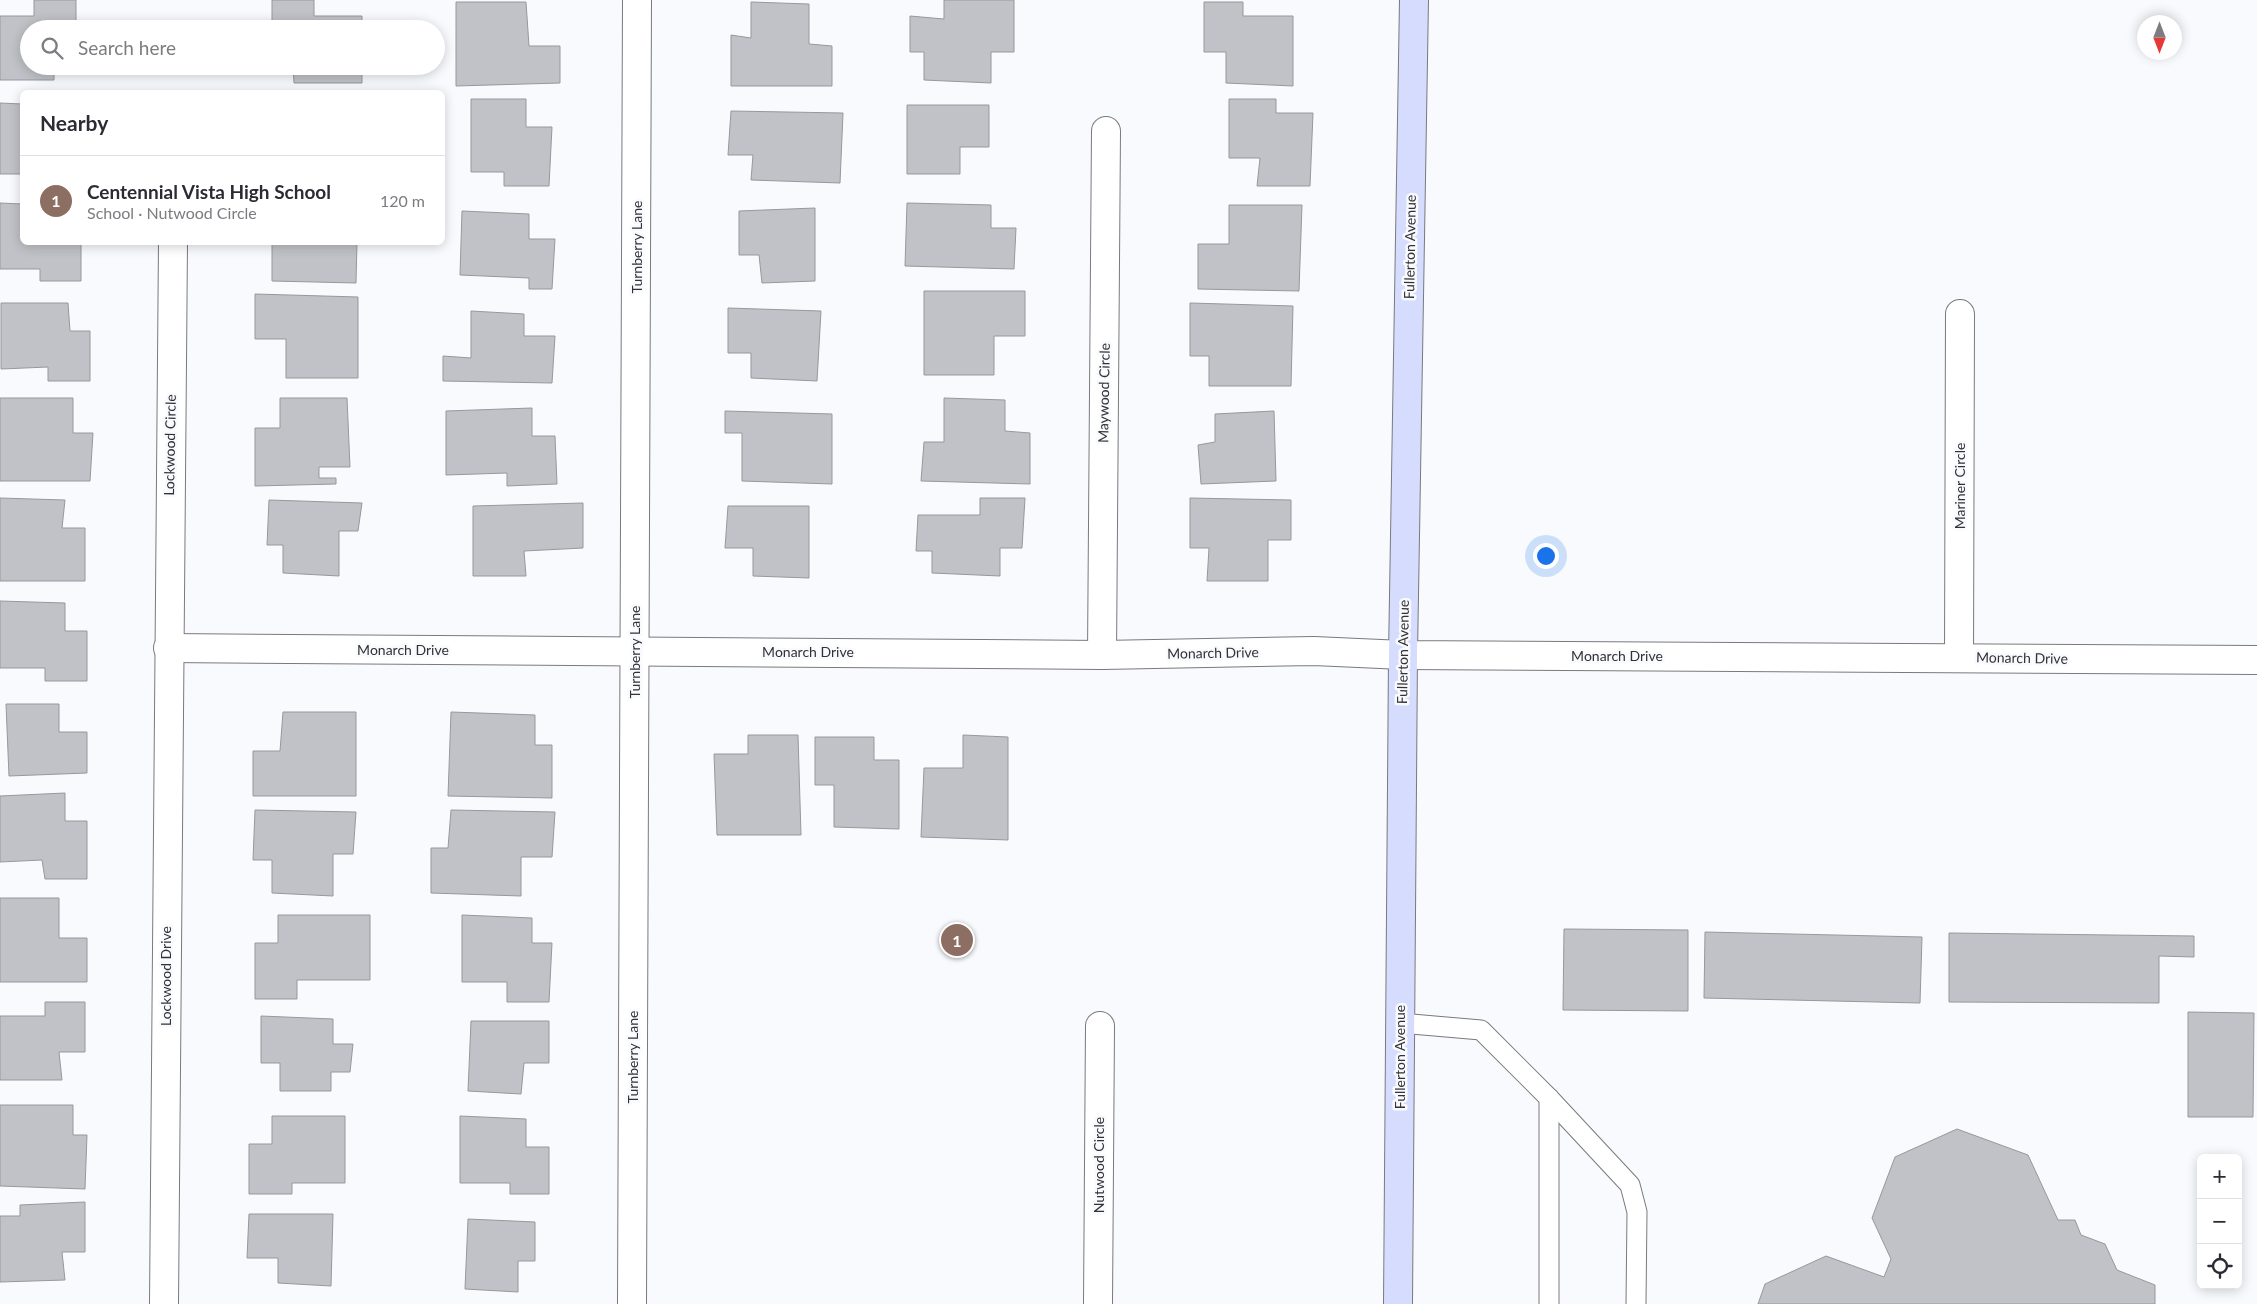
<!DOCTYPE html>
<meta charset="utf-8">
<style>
:root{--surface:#fff;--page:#f2f2f3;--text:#2b2b33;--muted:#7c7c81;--line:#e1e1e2;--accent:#1a73e8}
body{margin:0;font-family:Lato,sans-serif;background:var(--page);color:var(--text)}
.controls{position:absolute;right:15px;bottom:15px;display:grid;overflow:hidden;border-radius:8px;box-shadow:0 2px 12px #0003}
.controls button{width:45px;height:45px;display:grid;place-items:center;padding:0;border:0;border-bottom:1px solid var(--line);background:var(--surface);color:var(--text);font:25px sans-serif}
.compass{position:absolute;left:2137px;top:15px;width:45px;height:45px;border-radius:50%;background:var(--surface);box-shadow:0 2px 12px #0003;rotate:180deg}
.you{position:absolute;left:1545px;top:555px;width:18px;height:18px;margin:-12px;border:4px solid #fff;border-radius:50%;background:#1a73e8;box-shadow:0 0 0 8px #1a73e833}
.badge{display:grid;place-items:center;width:32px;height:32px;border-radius:50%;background:var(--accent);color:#fff;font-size:16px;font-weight:700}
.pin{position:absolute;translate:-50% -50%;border:2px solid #fff;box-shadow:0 1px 5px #0006}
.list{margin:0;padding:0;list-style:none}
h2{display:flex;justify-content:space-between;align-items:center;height:65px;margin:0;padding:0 20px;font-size:21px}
h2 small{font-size:16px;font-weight:400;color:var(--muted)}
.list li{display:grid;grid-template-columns:32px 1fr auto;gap:15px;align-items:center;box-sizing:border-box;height:90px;padding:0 20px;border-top:1px solid var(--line)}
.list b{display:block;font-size:19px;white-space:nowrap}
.list p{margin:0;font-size:16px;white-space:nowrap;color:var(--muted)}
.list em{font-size:16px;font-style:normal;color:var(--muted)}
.icon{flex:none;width:28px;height:28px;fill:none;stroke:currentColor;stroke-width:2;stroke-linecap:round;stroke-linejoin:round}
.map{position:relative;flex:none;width:2257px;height:1304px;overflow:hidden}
.search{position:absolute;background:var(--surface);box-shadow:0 2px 12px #0003;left:20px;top:20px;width:425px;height:55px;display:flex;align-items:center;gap:12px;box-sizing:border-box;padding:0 18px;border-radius:28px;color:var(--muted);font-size:19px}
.panel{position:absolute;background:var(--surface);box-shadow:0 2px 12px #0003;left:20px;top:90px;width:425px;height:155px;border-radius:8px}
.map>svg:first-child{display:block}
.building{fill:#c0c2c7;stroke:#96989c}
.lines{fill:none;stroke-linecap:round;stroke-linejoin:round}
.lane-casing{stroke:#787a7e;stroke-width:21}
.street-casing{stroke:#787a7e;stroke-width:30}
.secondary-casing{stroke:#787a7e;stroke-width:30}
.lane{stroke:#fff;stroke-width:19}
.street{stroke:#fff;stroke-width:28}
.secondary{stroke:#d5dcfd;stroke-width:28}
.labels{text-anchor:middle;stroke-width:5;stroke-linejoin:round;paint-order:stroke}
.street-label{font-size:14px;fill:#323234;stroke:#f9fafe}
</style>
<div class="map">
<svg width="2257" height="1304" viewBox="0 0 2257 1304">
<rect width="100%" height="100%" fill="#f9fafe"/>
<g class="building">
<path d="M34 0H76V29H29V66H54V80H0V16H34Z"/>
<path d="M272 0H314V16H362V29H272Z"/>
<path d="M944 0H1014V52H991V83L924 80V52H910V16L944 19Z"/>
<path d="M456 2H526L529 46H560V83L456 86Z"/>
<path d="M751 2 809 4V44L832 46V86H731V35L751 38Z"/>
<path d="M1204 2H1243V16H1293V86L1226 83V52H1204Z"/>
<path d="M293 66H362V83H294Z"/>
<path d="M471 99H526V127H552L549 186H504V172H471Z"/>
<path d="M1229 99H1276V113H1313L1310 186H1257L1260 158H1229Z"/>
<path d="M0 103 22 104V174H0Z"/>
<path d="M907 105H989V147H960V174H907Z"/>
<path d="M731 111 843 113 840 183 751 180 753 155H728Z"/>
<path d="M0 203 22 204V242H81V281H40V269H0Z"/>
<path d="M907 203 991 205V228H1016L1014 269 905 266Z"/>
<path d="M1229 205H1302L1299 291 1198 289V244H1229Z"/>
<path d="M815 208V281L762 283 759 255H739V211Z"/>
<path d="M462 211 529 214V239H555L552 289H529V278L460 275Z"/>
<path d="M272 242H357L356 283 272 281Z"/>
<path d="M924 291H1025V336H994V375H924Z"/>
<path d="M255 294 358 297V378H286V339H255Z"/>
<path d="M1 303H68L70 331H90V381H48V367L1 369Z"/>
<path d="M1190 303 1293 306 1291 386H1209V356H1190Z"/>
<path d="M728 308 821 311 817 381 751 378V353H728Z"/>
<path d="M471 311 524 314V336H555L552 383 443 381V356L471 358Z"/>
<path d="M0 398H73V433H93L90 481H0Z"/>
<path d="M280 398H347L350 467H319V478H336V484L255 486V428H280Z"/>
<path d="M944 398 1005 400V431L1030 433V484L921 481 924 442H944Z"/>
<path d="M532 408V436H555L557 484 507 486V473L446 475V411Z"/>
<path d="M725 411 832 414V484L742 481V433H725Z"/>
<path d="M1274 411 1276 481 1201 484 1198 445 1215 442V414Z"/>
<path d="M0 498 65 500 62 528H85V581H0Z"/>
<path d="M980 498H1025L1022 548H1000V576L932 573V551H916L918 515H980Z"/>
<path d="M1190 498 1291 500V540H1268V581H1207L1209 548H1190Z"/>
<path d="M269 500 362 503 358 531H339V576L283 573V545H267Z"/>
<path d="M583 503V548L524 551 526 576H473V506Z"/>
<path d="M728 506H809V578L753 576V548H725Z"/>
<path d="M0 601 65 603V631H87V681H45V668H0Z"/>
<path d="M6 704H59V732H87V773L9 776Z"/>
<path d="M283 712H356V796H253V751H280Z"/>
<path d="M451 712 535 715V745H552V798L448 796Z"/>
<path d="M748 735H798L801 835H717L714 754H748Z"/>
<path d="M963 735 1008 737V840L921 837 924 768H963Z"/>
<path d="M815 737H874V760H899V829L834 827V785H815Z"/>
<path d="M65 793V821H87V879H45L42 860 0 862V796Z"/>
<path d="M255 810 356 812 353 854H333V896L272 893V860H253Z"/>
<path d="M451 810 555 812 552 857H521V896L431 893V848H448Z"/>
<path d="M0 898H59V938H87V982H0Z"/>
<path d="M278 915H370V980H297V999H255V943H278Z"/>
<path d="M462 915 532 918V943H552L549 1002H507V982H462Z"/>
<path d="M1564 929 1688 930V1011L1563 1010Z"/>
<path d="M1705 932 1922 937 1920 1003 1704 998Z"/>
<path d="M1949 933 2194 936V957L2159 956V1003L1949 1002Z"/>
<path d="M45 1002H85V1052H59L62 1080H0V1016H45Z"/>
<path d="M2188 1012 2254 1013 2253 1117H2188Z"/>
<path d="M261 1016 333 1019V1044H353L350 1072H331V1091H280V1063H261Z"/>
<path d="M471 1021H549V1063H524L521 1094 468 1091Z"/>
<path d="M0 1105H73V1135H87L85 1189 0 1186Z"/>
<path d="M272 1116H345V1183H292V1194H249V1144H272Z"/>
<path d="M460 1116 526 1119V1147H549V1194H510V1183H460Z"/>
<path d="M1957 1129 2028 1155 2058 1220H2075L2081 1235 2105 1244 2117 1270 2155 1285V1304H1758L1765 1284 1826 1256 1884 1277 1891 1259 1872 1218 1895 1157Z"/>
<path d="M85 1202V1252H62L65 1280 0 1282V1216H20V1205Z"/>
<path d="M249 1214H333L331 1286 278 1283V1258H247Z"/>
<path d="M468 1219 535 1222V1261H518V1292L465 1289Z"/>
</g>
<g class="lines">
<g class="lane-casing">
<g id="lane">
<path d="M1400 1023 1481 1030 1549 1098 1630 1185 1637 1212 1636 1304"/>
<path d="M1549 1304V1098"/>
</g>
</g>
<g class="street-casing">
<g id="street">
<path d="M168 648 1102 655 1314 651 1403 655 2257 660"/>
<path d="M1102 655 1106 131"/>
<path d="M1959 657 1960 314"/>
<path d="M164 1304 173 242"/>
<path d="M632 1304 637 0"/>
<path d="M1098 1304 1100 1026"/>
</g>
</g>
<g class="secondary-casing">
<path id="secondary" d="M1398 1304 1403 655 1414 0"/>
</g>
<use href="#lane" class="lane"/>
<use href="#street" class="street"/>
<use href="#secondary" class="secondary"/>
</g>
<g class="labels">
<g class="street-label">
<text transform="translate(637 247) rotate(-90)" y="5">Turnberry Lane</text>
<text transform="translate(1410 247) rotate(-89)" y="5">Fullerton Avenue</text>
<text transform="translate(1104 393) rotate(-89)" y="5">Maywood Circle</text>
<text transform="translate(170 445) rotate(-89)" y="5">Lockwood Circle</text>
<text transform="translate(1960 486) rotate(-90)" y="5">Mariner Circle</text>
<text x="403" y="655">Monarch Drive</text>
<text transform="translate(635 652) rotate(-90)" y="5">Turnberry Lane</text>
<text x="808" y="657">Monarch Drive</text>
<text transform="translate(1403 652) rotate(-89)" y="5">Fullerton Avenue</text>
<text transform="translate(1213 653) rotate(-1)" y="5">Monarch Drive</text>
<text x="1617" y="661">Monarch Drive</text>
<text transform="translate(2022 658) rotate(1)" y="5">Monarch Drive</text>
<text transform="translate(166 976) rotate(-90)" y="5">Lockwood Drive</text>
<text transform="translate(633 1057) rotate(-90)" y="5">Turnberry Lane</text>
<text transform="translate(1400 1057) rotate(-90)" y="5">Fullerton Avenue</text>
<text transform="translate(1099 1165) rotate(-90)" y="5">Nutwood Circle</text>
</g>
</g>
</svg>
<div class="controls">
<button>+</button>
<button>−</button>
<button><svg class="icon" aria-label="locate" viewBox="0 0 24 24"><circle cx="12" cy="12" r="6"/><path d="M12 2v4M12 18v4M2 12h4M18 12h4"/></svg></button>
</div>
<svg class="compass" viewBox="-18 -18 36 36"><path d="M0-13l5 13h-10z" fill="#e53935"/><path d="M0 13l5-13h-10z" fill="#7c7c81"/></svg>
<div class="you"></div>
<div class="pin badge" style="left:957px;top:940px;background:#8d6e63">1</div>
<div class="search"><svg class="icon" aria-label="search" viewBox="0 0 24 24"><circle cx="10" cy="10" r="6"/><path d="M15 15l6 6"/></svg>Search here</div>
<section class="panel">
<h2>Nearby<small></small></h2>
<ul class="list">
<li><span class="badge" style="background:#8d6e63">1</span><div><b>Centennial Vista High School</b><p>School · Nutwood Circle</p></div><em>120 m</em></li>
</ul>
</section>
</div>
